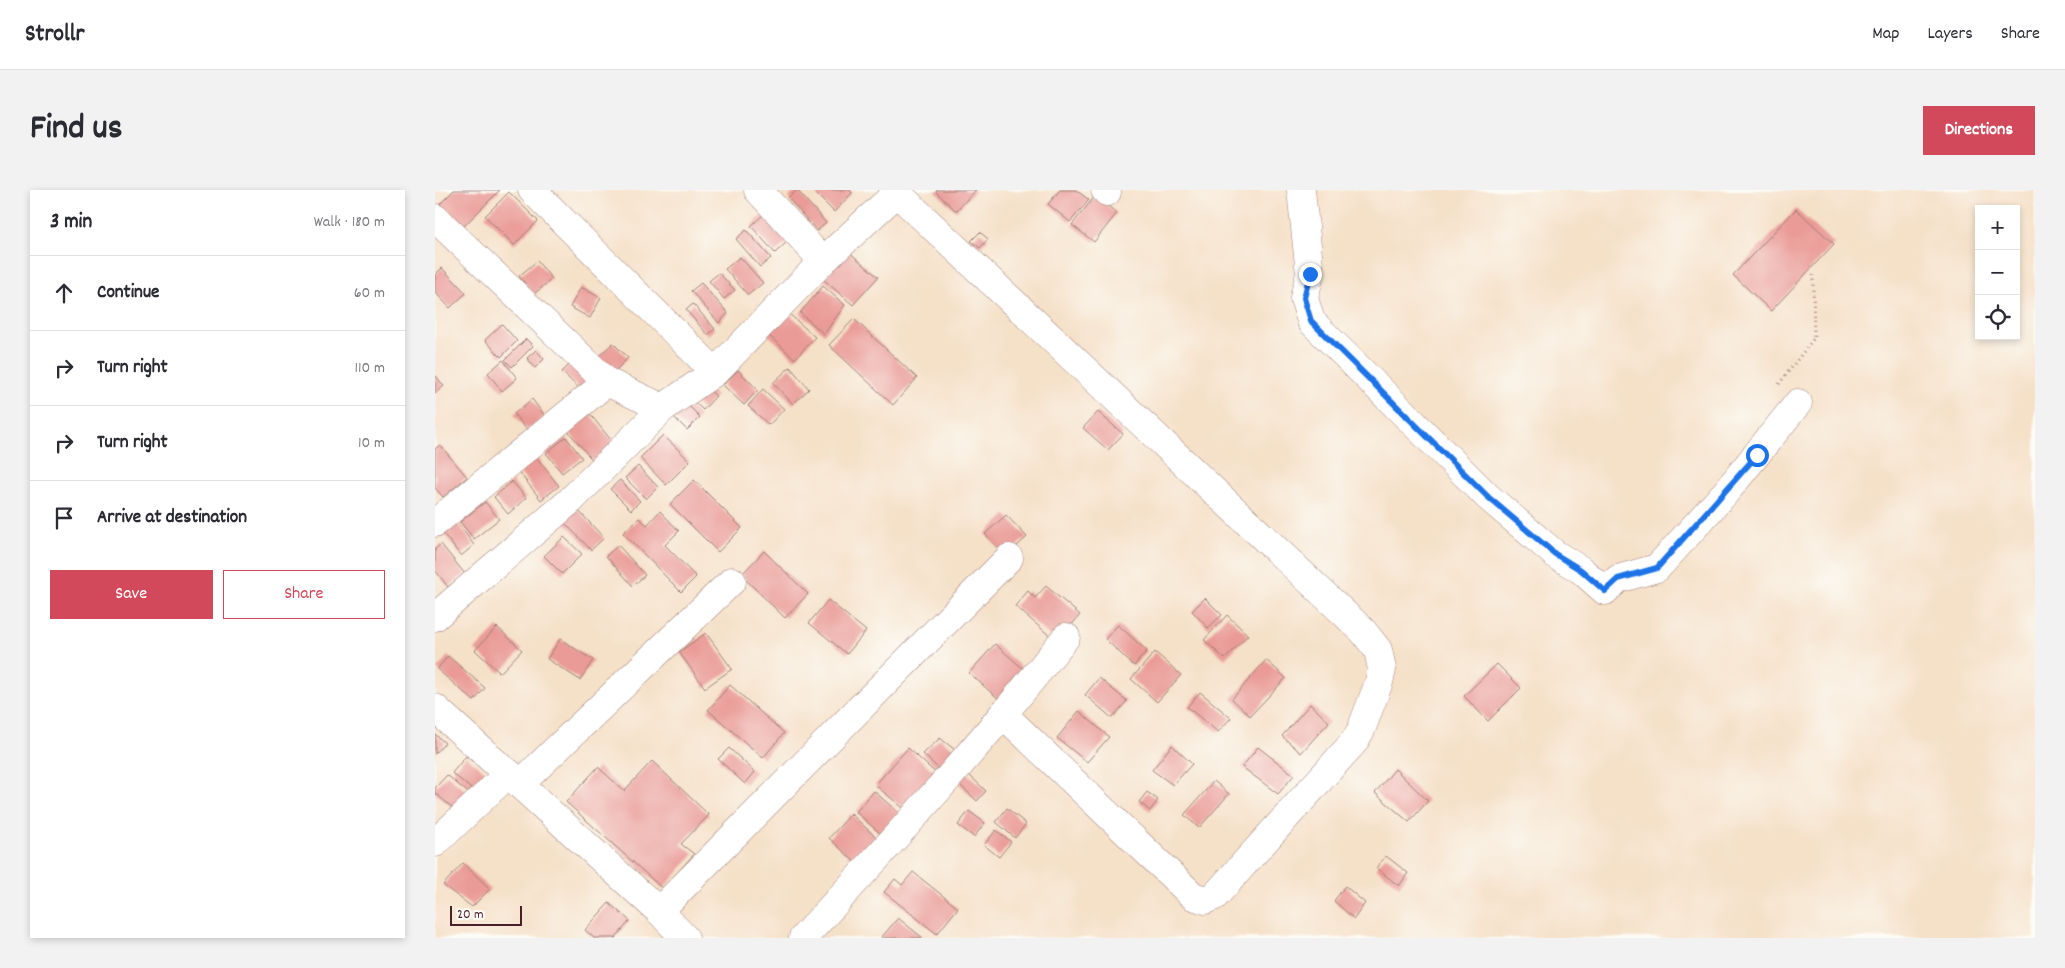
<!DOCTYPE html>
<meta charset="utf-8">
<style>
:root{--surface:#fff;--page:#f2f2f3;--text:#2b2b33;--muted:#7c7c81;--line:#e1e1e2;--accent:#d1495b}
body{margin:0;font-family:Dekko,sans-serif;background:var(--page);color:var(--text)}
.controls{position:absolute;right:15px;top:15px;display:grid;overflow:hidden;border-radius:0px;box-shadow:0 2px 8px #0003}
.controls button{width:45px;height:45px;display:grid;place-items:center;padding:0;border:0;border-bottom:1px solid var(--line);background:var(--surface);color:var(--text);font:25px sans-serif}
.scale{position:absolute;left:15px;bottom:12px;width:72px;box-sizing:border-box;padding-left:5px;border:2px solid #4a1f2b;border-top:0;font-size:14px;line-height:18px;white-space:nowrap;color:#4a1f2b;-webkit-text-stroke:4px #fdfcf7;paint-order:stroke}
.stop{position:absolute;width:15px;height:15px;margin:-11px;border:4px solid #1a73e8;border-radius:50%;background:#fff}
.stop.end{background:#1a73e8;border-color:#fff;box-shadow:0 1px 5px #0008}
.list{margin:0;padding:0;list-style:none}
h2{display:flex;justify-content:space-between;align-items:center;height:65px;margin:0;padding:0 20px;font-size:21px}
h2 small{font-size:16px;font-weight:400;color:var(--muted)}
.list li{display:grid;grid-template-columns:32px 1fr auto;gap:15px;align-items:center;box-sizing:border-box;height:75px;padding:0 20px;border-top:1px solid var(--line)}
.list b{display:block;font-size:19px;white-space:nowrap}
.list em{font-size:16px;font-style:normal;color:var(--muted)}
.actions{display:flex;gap:10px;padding:15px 20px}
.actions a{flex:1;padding:11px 0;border:1px solid var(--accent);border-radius:0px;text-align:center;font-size:18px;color:var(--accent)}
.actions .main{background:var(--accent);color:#fff}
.icon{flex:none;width:28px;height:28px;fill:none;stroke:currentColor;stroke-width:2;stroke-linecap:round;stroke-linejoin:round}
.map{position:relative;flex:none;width:1600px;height:748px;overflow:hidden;border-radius:0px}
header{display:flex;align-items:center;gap:30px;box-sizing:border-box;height:70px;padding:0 25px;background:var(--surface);border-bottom:1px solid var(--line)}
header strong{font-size:24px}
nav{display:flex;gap:28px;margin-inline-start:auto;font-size:18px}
.intro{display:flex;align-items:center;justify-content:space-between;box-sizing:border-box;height:120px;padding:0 30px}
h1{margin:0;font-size:35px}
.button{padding:12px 22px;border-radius:0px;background:var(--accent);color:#fff;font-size:18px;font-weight:700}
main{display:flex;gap:30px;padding:0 30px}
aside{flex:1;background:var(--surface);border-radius:0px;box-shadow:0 2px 8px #0003}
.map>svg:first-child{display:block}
.building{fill:#ea9b97}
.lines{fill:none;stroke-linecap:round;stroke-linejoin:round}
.minor-casing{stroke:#a0807a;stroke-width:29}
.major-casing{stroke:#a0807a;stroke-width:29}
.path{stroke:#a0807a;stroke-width:3;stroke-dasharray:1 4;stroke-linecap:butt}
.minor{stroke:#fff;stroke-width:28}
.major{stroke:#fff;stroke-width:28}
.route{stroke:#1a73e8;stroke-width:6}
</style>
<header>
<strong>Strollr</strong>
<nav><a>Map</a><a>Layers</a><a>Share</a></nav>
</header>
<div class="intro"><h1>Find us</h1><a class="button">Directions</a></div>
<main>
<aside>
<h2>3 min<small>Walk · 180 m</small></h2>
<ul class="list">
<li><svg class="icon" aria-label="ahead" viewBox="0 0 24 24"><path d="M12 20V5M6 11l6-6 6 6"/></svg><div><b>Continue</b></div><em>60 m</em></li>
<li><svg class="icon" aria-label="right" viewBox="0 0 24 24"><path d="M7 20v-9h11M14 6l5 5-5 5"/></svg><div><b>Turn right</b></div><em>110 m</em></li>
<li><svg class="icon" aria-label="right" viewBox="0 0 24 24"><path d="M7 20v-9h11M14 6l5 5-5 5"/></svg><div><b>Turn right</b></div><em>10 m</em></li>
<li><svg class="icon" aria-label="arrive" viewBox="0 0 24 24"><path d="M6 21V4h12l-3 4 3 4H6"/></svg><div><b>Arrive at destination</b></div></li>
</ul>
<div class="actions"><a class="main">Save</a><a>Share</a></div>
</aside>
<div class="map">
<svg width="1600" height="748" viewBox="0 0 1600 748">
<rect width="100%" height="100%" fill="#fdfcf7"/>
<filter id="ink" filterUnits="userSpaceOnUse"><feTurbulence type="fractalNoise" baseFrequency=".02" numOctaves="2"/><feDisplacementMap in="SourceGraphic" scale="10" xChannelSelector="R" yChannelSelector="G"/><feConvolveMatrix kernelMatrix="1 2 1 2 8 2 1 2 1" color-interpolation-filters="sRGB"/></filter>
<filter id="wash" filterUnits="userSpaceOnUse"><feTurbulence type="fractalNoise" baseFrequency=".0096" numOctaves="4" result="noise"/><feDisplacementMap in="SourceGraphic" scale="20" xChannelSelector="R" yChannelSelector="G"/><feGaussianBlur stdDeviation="1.12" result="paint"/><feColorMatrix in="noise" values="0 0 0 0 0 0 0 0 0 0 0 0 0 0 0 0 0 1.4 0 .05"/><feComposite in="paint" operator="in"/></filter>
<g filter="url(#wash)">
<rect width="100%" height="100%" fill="#f5e0c8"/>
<g id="blocks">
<g class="building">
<path d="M19 0H65L28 37 5 14Z"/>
<path d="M362 0 391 33 382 41 353 8Z"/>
<path d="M377 0H415L417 3 399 22Z"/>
<path d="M502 0H541L521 21 501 2Z"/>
<path d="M625 0H641L654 10 635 32 613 14Z"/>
<path d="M74 2 103 31 79 55 50 26Z"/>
<path d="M660 6 682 23 659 52 637 35Z"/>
<path d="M1361 19 1399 54 1336 121 1298 85Z"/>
<path d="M329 24 353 51 340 63 316 36Z"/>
<path d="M311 40 336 68 325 77 301 49Z"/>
<path d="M545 42 553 49 545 58 536 51Z"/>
<path d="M413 61 443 87 418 115 388 89Z"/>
<path d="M305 67 328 93 313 105 290 79Z"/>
<path d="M102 71 117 89 99 104 84 86Z"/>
<path d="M7 78 31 103 15 118 0 102V85Z"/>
<path d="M284 83 300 100 289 109 274 91Z"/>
<path d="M266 93 293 123 284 133 256 101Z"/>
<path d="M388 96 410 115 389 144 365 123Z"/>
<path d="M146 97 166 108 155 128 135 117Z"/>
<path d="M258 114 280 139 273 145 251 120Z"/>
<path d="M351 121 380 147 360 169 331 143Z"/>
<path d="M419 129 482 188 458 215 394 155Z"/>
<path d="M67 134 82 151 66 167 50 150Z"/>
<path d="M91 149 98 156 77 177 70 170Z"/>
<path d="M178 153 193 168 177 184 162 168Z"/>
<path d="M101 160 109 169 100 178 92 168Z"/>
<path d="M68 170 82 188 67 201 53 183Z"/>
<path d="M135 174 153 191 145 199 127 182Z"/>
<path d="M355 177 374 199 358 214 338 193Z"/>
<path d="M303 180 323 200 309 215 288 195Z"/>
<path d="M0 185 9 196 0 203Z"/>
<path d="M266 193 281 206 268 220 254 207Z"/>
<path d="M328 199 349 219 334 235 313 216Z"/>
<path d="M97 209 110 226 92 240 79 224Z"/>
<path d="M250 212 265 227 252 240 237 225Z"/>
<path d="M663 222 688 244 673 260 648 238Z"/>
<path d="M155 224 180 255 159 272 133 241Z"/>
<path d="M228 245 255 271 231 295 205 268Z"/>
<path d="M131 247 147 268 127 283 111 263Z"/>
<path d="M5 255 32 287 8 307 0 298V259Z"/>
<path d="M102 268 124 296 106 310 84 282Z"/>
<path d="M203 276 223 297 211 309 190 288Z"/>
<path d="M185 290 205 311 196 320 175 299Z"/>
<path d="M259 290 307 338 283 362 235 314Z"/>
<path d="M77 291 91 308 73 324 59 307Z"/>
<path d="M50 312 64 329 39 349 25 332Z"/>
<path d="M142 319 169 348 156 360 128 331Z"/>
<path d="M225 321 244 341 230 355 261 387 246 402 188 343 204 328 212 335Z"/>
<path d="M571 325 592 347 571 366 550 344Z"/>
<path d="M21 331 39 355 26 366 7 342Z"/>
<path d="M129 347 147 364 127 384 109 366Z"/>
<path d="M6 354 30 384 13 397 0 380V359Z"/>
<path d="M183 355 210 385 198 396 171 366Z"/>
<path d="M329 361 373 404 350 428 306 385Z"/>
<path d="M611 396 645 425 622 452 580 416 593 401 600 408Z"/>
<path d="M770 408 787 425 773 438 757 421Z"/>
<path d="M393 410 431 441 412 464 374 433Z"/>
<path d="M792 425 813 445 790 469 769 450Z"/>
<path d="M683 435 712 461 699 476 670 449Z"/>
<path d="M62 437 87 460 65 483 40 460Z"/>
<path d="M271 443 297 479 270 498 244 462Z"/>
<path d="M125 449 158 470 145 490 112 469Z"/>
<path d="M560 454 592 482 566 511 534 483Z"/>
<path d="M720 462 746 485 722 512 696 489Z"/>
<path d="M13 466 50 498 39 511 2 479Z"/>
<path d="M831 470 851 488 815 526 797 509Z"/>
<path d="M1062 474 1086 498 1053 531 1029 506Z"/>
<path d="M664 488 692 511 677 528 650 505Z"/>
<path d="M295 495 349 543 328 568 273 520Z"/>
<path d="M765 502 796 528 783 542 752 517Z"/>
<path d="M875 514 894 532 866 563 847 546Z"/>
<path d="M644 521 674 547 652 572 622 548Z"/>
<path d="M0 544 10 553 0 564Z"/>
<path d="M505 548 525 564 508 583 488 564Z"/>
<path d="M737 555 757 574 738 595 717 580Z"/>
<path d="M823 557 859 585 843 604 807 577Z"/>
<path d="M294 558 320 582 310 594 283 569Z"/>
<path d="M473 558 503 585 472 621 440 595Z"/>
<path d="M31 566 59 589 45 606 17 583Z"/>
<path d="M217 571 274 625 246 654 259 664 228 699 131 612 163 577 189 601Z"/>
<path d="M960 579 993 611 974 632 940 603Z"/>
<path d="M532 583 551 601 542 611 523 593Z"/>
<path d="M12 585 39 608 25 624 0 603V598Z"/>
<path d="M779 591 794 604 764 638 749 625Z"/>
<path d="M439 601 466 625 448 646 421 622Z"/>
<path d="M712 602 723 610 715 621 704 612Z"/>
<path d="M572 618 591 634 580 648 561 632Z"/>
<path d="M534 621 550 633 539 647 523 635Z"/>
<path d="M416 624 443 649 421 673 394 648Z"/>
<path d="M561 640 576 652 564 667 549 655Z"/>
<path d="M951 666 973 683 964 696 941 678Z"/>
<path d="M28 673 55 699 37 717 8 695Z"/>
<path d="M478 682 523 718 502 744 449 702 460 689 467 695Z"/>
<path d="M910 696 930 713 919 729 899 711Z"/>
<path d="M174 713 195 731 180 748H159L150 740Z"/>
<path d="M463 728 488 748H446Z"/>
</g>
</g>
</g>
<g filter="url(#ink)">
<use href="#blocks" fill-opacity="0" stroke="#a0807a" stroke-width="1"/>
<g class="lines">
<g class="minor-casing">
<g id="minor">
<path d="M97 0 280 182"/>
<path d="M323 0 388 71"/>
<path d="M670 0 672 2"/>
<path d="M866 0 875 84 869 108 876 131 1053 307 1120 364 1146 380 1170 401 1183 389 1222 378 1291 302 1363 213"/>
<path d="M462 3 928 441 943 460 947 479 944 492 926 540 919 552 780 706 770 710 758 706 569 525"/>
<path d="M0 28 172 192 228 218"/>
<path d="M0 333 172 192"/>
<path d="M0 518 224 721 250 748"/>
<path d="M85 594 297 391"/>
<path d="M0 653 74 583"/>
<path d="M224 721 574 368"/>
<path d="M368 748C459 650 548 552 631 447"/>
</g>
</g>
<g class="major-casing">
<path id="major" d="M0 427 135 311 228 218 280 182 388 71 465 0"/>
</g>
<path class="path" d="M1344 194 1379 148 1378 85"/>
<use href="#minor" class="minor"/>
<use href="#major" class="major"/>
</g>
</g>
<g class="lines" filter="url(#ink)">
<path class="route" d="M875 84 869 108 876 131 1053 307 1120 364 1146 380 1170 401 1183 389 1222 378 1322 265"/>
</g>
</svg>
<div class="controls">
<button>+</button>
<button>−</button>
<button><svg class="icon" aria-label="locate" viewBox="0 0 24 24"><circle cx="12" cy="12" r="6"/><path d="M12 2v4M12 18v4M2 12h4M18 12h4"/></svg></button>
</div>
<div class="scale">20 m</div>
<div class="stop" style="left:1322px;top:265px"></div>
<div class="stop end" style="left:875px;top:84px"></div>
</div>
</main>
